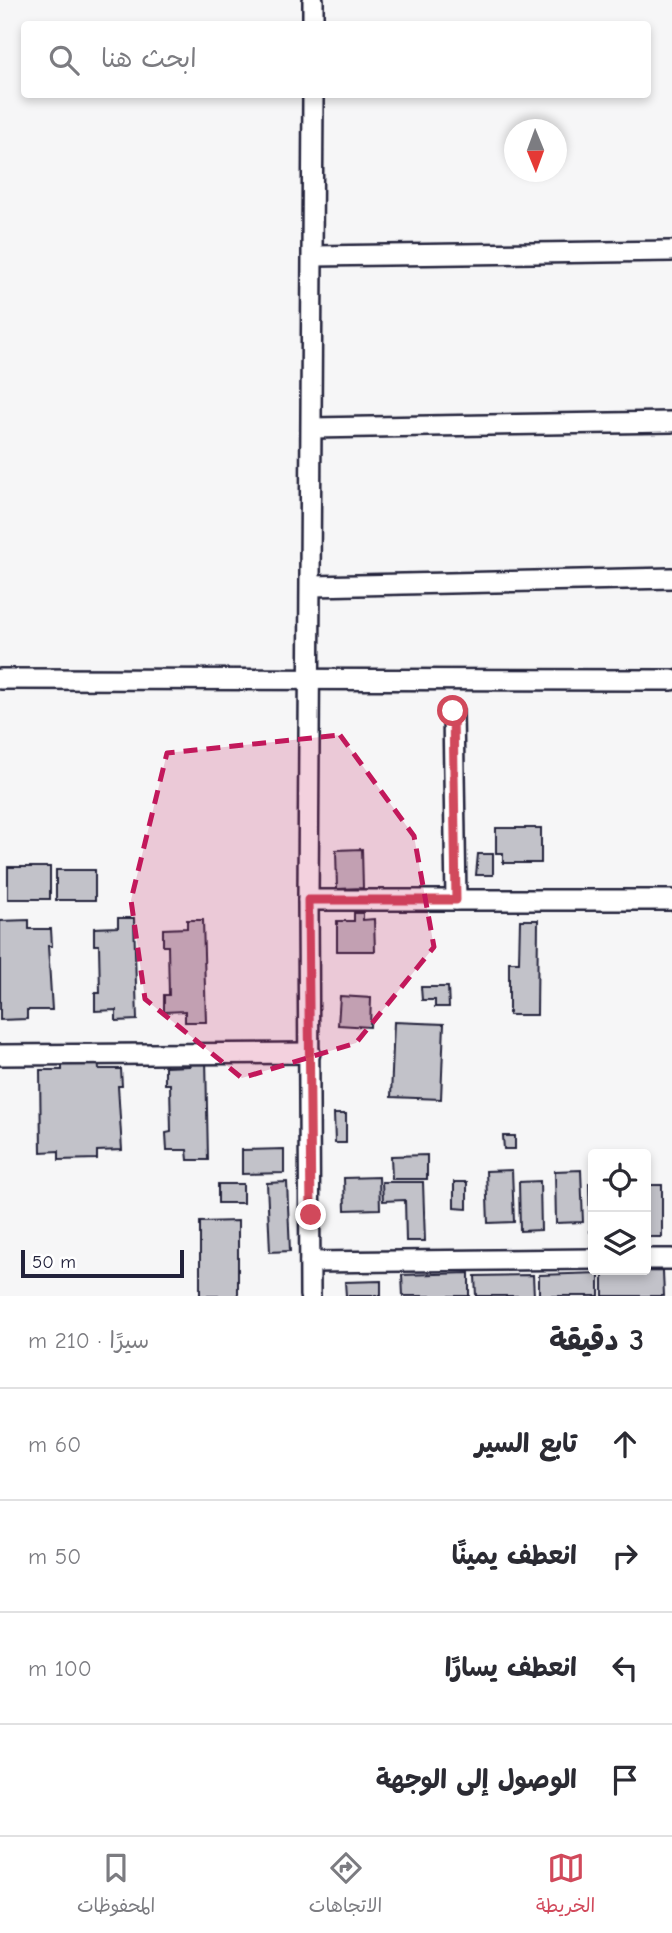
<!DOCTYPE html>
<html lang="ar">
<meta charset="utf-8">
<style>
:root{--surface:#fff;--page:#f2f2f3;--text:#2b2b33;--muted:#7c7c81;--line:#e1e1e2;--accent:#d1495b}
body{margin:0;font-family:"Comic Neue","Playpen Sans Arabic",sans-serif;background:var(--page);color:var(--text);direction:rtl}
.controls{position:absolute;right:21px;bottom:21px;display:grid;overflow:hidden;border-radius:7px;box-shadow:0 4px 10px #0003}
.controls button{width:63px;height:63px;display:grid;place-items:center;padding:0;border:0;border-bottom:2px solid var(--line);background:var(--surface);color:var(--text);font:35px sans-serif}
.compass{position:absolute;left:504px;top:119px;width:63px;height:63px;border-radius:50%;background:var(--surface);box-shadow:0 4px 10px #0003;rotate:179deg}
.scale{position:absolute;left:21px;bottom:18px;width:163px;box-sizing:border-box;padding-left:7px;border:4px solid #22223b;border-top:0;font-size:19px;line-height:24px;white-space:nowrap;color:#22223b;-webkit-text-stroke:5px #fff;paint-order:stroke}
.stop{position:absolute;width:21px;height:21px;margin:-16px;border:5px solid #d1495b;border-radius:50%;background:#fff}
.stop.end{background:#d1495b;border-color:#fff;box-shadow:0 2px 7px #0008}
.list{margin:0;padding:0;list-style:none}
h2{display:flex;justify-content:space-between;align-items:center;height:91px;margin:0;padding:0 28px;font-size:30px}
h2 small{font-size:23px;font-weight:400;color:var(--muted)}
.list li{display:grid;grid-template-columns:46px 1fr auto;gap:21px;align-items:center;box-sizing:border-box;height:112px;padding:0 28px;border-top:2px solid var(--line)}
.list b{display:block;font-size:26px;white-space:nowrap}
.list em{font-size:23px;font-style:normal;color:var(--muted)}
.icon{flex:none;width:38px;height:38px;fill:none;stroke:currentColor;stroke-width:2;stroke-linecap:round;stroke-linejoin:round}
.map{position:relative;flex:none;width:672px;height:1296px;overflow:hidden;direction:ltr}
.search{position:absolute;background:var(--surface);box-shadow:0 4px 10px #0003;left:21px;right:21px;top:21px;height:77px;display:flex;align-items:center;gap:18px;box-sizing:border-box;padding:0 24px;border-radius:7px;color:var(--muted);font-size:26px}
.sheet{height:539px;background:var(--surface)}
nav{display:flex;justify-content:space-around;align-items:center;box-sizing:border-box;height:98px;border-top:2px solid var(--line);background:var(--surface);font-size:19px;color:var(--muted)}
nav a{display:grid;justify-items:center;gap:4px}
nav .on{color:var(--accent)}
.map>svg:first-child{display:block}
.building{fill:#c2c2c9;stroke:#22223b;stroke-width:2}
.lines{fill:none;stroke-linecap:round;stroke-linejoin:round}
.street-casing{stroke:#22223b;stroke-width:24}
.street{stroke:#fff;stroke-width:19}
.route{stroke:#d1495b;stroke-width:9}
.marked{fill:#c2185b;fill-opacity:0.2;stroke:#c2185b;stroke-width:5;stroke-dasharray:14 9;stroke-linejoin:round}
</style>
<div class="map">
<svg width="672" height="1296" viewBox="0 0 672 1296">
<rect width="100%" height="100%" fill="#f6f6f7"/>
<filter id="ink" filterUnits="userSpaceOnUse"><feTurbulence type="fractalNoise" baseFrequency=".0143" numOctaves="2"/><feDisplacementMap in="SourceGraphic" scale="14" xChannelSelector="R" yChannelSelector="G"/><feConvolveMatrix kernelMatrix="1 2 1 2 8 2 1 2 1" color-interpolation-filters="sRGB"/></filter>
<g filter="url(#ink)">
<g class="building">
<path d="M496 828H541V863H503V853H496Z"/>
<path d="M362 849 363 888 337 889 336 850Z"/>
<path d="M478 854H493V875H476Z"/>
<rect x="8" y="867" width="42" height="32"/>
<rect x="56" y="870" width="39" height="30"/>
<path d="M354 913H363V920L374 919 375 951H337V921H354Z"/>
<path d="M118 918H134L137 1020 116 1021V1010L95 1011V993H100L99 945H94V928L118 927Z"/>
<path d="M29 920V929H51L52 946H48L52 1010H27V1019L0 1020V921Z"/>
<path d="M187 920H203L206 1022H185V1011L164 1012V995H169L168 946H163V929L187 928Z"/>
<path d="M520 920H538L537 1015H509V962H519Z"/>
<path d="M421 987H448L449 1007H435V1000H422Z"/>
<path d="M340 996 371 998 370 1027 338 1025Z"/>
<path d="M394 1022 444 1024 441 1099 391 1097Z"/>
<path d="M206 1057 208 1160H188L187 1150H167L166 1133 171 1132 170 1084H165V1067L189 1066V1058Z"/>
<path d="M98 1060 99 1069H121L122 1086H118L122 1150 97 1151V1159L59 1160V1151L41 1152 40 1070H62V1061Z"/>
<path d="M334 1114H346V1143H335Z"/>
<path d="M503 1136H515V1149H504Z"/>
<path d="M284 1149V1173L242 1174V1150Z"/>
<path d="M427 1155V1179H392L391 1156Z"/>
<path d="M512 1170 514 1222 488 1223 486 1171Z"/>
<path d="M581 1170 583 1222 556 1223 555 1171Z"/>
<path d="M379 1177 380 1209 345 1210 344 1178Z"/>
<path d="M540 1181 541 1230 520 1231 519 1182Z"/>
<path d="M287 1182 290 1251 270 1252 267 1183Z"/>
<path d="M382 1182H423L425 1241H406L405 1200 383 1201Z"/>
<path d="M454 1182H467V1209L454 1208Z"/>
<path d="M589 1183H593V1232H590Z"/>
<rect x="218" y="1184" width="25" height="19"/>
<rect x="646" y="1185" width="16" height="52"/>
<path d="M238 1221V1296H200V1222Z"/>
<path d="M663 1271 664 1296H603V1272Z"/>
<path d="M469 1273V1296H403L402 1275Z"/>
<path d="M599 1273V1296H539V1275Z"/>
<path d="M533 1275 534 1296H476L475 1276Z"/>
<path d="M381 1281V1296H346L345 1282Z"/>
</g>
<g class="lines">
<g class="street-casing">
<g id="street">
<path d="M313 0V24"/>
<path d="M314 256 672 251"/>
<path d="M312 428 672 422"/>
<path d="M312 586 672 578"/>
<path d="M0 679 672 680"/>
<path d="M453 711 456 900"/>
<path d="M308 900H672"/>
<path d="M0 1055 310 1053"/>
<path d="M646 1259H672"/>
<path d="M310 1262 593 1259"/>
<path d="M310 1296 308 900 313 94"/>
</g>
</g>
<use href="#street" class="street"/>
</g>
</g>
<g class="lines" filter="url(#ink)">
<path class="route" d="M311 1215 308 900H456L453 711"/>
</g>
<path class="marked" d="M340 735 414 836 434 947 356 1043 242 1078 145 999 131 900 167 753Z"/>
</svg>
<div class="controls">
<button><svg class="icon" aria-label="locate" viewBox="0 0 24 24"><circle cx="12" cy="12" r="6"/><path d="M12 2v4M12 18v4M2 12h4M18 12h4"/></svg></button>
<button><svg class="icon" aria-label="layers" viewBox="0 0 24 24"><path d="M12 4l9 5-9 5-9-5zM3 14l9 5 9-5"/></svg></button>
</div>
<svg class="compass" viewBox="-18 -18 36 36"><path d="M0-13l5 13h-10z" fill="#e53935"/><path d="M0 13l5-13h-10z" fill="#7c7c81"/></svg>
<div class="scale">50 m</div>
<div class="stop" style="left:453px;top:711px"></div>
<div class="stop end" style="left:311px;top:1215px"></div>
<div class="search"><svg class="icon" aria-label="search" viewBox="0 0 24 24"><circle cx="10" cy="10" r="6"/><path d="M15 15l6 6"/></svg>ابحث هنا</div>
</div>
<section class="sheet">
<h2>3 دقيقة<small>سيرًا · 210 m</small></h2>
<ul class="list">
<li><svg class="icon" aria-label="ahead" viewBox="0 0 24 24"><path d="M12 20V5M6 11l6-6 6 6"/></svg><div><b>تابع السير</b></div><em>60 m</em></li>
<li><svg class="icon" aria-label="right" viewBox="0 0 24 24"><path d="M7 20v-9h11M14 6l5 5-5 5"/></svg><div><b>انعطف يمينًا</b></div><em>50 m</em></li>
<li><svg class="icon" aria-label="left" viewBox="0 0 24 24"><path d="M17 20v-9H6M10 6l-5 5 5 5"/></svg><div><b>انعطف يسارًا</b></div><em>100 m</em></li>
<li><svg class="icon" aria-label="arrive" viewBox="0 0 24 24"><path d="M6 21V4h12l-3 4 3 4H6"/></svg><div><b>الوصول إلى الوجهة</b></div></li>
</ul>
</section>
<nav>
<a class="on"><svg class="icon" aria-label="map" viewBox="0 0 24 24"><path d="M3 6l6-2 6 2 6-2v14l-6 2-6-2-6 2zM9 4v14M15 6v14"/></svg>الخريطة</a>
<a><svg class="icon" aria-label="directions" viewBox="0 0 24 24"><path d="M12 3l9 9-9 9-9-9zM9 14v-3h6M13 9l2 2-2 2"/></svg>الاتجاهات</a>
<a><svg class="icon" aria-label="saved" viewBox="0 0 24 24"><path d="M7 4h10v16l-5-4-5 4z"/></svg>المحفوظات</a>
</nav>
